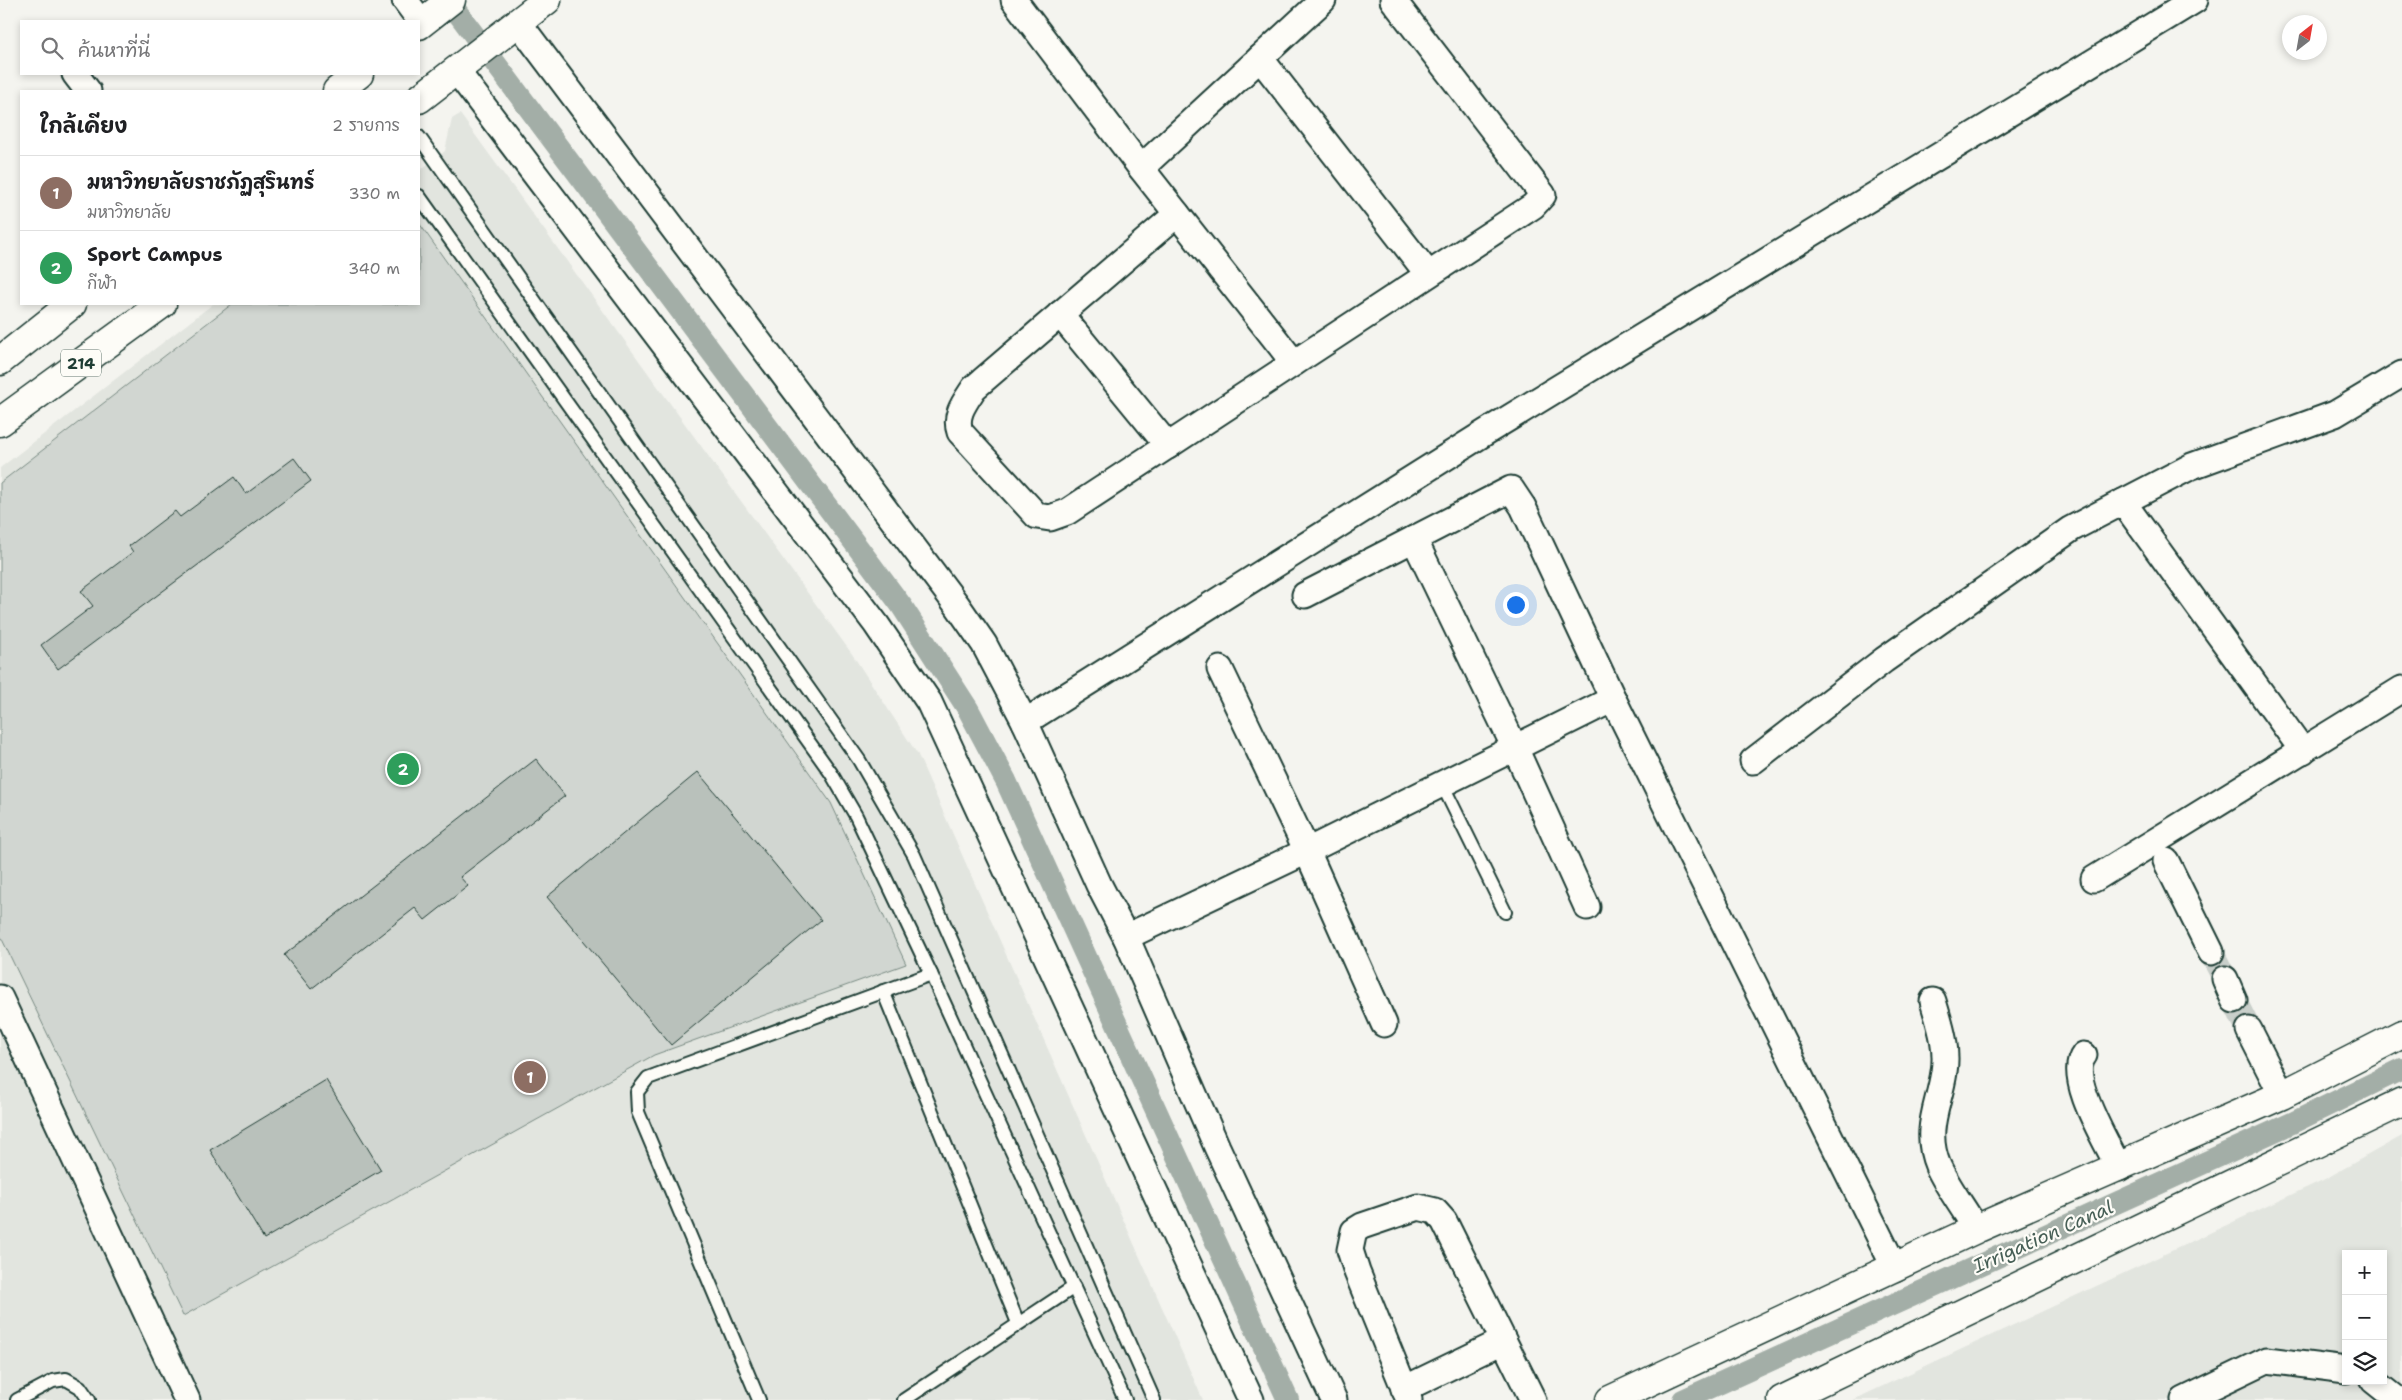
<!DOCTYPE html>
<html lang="th">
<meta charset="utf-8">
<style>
:root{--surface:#fff;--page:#f2f2f2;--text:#202124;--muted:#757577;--line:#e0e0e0;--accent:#1f6fb2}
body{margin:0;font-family:"Shantell Sans","Playpen Sans Thai",sans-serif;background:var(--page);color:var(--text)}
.controls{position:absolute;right:15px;bottom:15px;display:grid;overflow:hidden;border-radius:0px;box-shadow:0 2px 8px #0003}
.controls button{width:45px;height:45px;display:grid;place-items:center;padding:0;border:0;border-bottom:1px solid var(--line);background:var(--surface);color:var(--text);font:25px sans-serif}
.compass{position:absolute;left:2282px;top:15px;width:45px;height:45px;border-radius:50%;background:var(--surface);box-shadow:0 2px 8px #0003;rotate:31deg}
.you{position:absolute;left:1515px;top:604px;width:18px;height:18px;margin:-12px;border:4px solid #fff;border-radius:50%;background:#1a73e8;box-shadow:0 0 0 8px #1a73e833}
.badge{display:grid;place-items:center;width:32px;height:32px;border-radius:50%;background:var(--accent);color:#fff;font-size:16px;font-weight:700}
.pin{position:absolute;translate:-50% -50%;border:2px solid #fff;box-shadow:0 1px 5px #0006}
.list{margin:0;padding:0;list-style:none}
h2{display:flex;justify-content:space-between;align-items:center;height:65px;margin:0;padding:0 20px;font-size:21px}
h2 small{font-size:16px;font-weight:400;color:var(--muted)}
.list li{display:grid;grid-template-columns:32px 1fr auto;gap:15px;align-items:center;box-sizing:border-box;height:75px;padding:0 20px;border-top:1px solid var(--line)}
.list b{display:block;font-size:19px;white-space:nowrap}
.list p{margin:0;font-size:16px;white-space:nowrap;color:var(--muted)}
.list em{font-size:16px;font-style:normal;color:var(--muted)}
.icon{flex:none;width:28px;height:28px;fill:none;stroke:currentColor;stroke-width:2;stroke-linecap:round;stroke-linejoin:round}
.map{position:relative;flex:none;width:2402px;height:1400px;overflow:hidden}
.search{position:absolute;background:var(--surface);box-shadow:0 2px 8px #0003;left:20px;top:20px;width:400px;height:55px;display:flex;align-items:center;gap:12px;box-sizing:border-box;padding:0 18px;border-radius:0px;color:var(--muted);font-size:19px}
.panel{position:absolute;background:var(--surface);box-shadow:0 2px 8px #0003;left:20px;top:90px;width:400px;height:215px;border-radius:0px}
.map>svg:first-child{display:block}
.built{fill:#e2e5df;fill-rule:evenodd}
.green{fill:#d1d6d1;stroke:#788a82}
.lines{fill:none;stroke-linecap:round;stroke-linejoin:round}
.canal{stroke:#a3aea7;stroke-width:22}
.building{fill:#b9c1bb;stroke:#1f3d34}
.minor-tunnel{stroke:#c9cfca;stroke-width:25;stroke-dasharray:25 12;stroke-linecap:butt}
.service-casing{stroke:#1f3d34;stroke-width:16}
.minor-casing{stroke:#1f3d34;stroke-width:29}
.tertiary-casing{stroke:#1f3d34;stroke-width:31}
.primary-casing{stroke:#1f3d34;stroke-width:31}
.service{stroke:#fdfcf7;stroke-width:12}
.minor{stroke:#fdfcf7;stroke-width:25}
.tertiary{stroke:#fdfcf7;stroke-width:28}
.primary{stroke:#fdfcf7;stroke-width:28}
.labels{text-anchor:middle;stroke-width:4.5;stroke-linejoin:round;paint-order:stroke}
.shield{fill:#fdfcf7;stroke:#62766e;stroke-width:1}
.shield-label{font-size:16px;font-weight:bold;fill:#1f3d34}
.water-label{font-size:19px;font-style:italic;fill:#475f56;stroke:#fdfcf7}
</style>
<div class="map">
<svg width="2402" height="1400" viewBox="0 0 2402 1400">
<rect width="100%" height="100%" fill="#f4f4ef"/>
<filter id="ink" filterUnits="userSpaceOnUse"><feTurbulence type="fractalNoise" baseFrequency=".02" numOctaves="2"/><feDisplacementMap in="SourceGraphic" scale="10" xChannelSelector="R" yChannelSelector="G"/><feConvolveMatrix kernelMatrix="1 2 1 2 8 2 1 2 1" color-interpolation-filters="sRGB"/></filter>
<g filter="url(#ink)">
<g class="built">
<path d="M460 114 852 654 918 755 1203 1400H0V468L213 304H419V171L445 151 452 119Z"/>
<path d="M2402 1136V1400H1853L2325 1179ZM2346 1254H2383V1381H2346Z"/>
</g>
<path class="green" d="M419 223 831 803 906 964 654 1055 183 1316 0 935V483L232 304H419Z"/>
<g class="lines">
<g class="canal">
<path d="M448 0 901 605 968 709 1006 781 1288 1400"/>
<path d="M1683 1400 2292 1123 2402 1069"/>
</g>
</g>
<g class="building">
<path d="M294 458 311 481 58 669 41 645 93 606 81 591 133 552 129 546 175 511 180 517 234 477 246 494Z"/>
<path d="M536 759 565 796 460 877 468 886 425 920 415 908 311 989 284 955Z"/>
<path d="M698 772 821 920 671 1045 547 897Z"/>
<path d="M326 1080 381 1170 264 1239 210 1150Z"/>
</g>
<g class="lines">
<g class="minor-tunnel">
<path d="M2211 952 2225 979"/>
<path d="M2234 1000 2249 1030"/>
</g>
<g class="service-casing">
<g id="service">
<path d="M419 137 859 760 914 855 1154 1400"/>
<path d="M419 196 831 773 856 816 931 974 1125 1400"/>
<path d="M1442 784 1505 912"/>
<path d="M883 991 1018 1323"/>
<path d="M17 1400 53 1381 66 1379 80 1387 89 1400"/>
<path d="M759 1400 638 1112 637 1092 648 1078 931 974"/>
<path d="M904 1400 1074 1287"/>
</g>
</g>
<g class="minor-casing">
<g id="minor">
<path d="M405 0 422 23"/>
<path d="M1014 0 1141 168 1323 0"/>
<path d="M518 22 957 605 984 644 1025 722 1099 885 1126 937 1217 1147 1334 1400"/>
<path d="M1260 58 1428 274"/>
<path d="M456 70 876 624 929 702 1251 1400"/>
<path d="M75 74 88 91"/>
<path d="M1141 168 1294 363 1533 206 1543 195 1393 0"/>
<path d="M1177 214 974 388C965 402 954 415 960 432L1037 516 1050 518 1067 512 1294 363"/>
<path d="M1060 314 1168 446"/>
<path d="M2123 502 2303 751"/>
<path d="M1414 539 1515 748 1587 907"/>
<path d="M1305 595 1511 489 1523 507 1613 699"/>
<path d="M1220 669 1307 851 1384 1024"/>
<path d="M1025 722 1486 432 2195 0"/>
<path d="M1753 761 1884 660 2071 529 2192 466 2335 414 2402 374"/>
<path d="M2166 861 2211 952"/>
<path d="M2094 879 2402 689"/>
<path d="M1126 937 1307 851 1613 699 1895 1268"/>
<path d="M2225 979 2234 1000"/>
<path d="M0 998 187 1400"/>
<path d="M1933 1001C1940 1025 1948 1047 1944 1072 1939 1106 1923 1130 1938 1166 1948 1188 1964 1208 1976 1229"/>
<path d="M2249 1030 2282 1095"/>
<path d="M2084 1055C2066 1078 2108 1144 2119 1168"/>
<path d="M2374 1381 2398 1400"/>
<path d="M1404 1389 1503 1341"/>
<path d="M1409 1400 1357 1272 1350 1250 1354 1231 1362 1226 1418 1207 1435 1211 1444 1221 1533 1400"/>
<path d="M2184 1400 2267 1360 2346 1370"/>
</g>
</g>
<g class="tertiary-casing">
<g id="tertiary">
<path d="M1610 1400 1976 1229 2282 1095 2402 1034"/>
<path d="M1782 1400 2402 1102"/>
</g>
</g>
<g class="primary-casing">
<g id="primary">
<path d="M419 25 451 0"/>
<path d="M337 91 359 74"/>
<path d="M419 99 547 0"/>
<path d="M0 361 72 304"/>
<path d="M0 422 162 304"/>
</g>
</g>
<use href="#service" class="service"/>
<use href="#minor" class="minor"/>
<use href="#tertiary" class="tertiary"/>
<use href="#primary" class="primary"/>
</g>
</g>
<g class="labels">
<rect class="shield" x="61" y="349.5" width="40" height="27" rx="4"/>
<g class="shield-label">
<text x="81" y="369">214</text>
</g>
<g class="water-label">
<text transform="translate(2043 1236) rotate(-24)" y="7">Irrigation Canal</text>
</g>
</g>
</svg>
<div class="controls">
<button>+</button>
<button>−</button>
<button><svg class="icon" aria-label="layers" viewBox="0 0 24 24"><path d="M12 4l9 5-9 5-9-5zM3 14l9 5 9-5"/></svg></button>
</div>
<svg class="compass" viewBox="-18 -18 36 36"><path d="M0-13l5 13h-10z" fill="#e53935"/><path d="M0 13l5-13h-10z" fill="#757577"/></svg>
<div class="you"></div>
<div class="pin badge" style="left:530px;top:1077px;background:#8d6e63">1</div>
<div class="pin badge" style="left:403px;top:769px;background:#2e9e5b">2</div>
<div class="search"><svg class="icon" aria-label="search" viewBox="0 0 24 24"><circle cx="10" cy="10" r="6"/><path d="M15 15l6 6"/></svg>ค้นหาที่นี่</div>
<section class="panel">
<h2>ใกล้เคียง<small>2 รายการ</small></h2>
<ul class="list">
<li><span class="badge" style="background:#8d6e63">1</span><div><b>มหาวิทยาลัยราชภัฏสุรินทร์</b><p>มหาวิทยาลัย</p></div><em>330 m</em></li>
<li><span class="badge" style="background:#2e9e5b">2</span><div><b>Sport Campus</b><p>กีฬา</p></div><em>340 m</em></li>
</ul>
</section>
</div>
